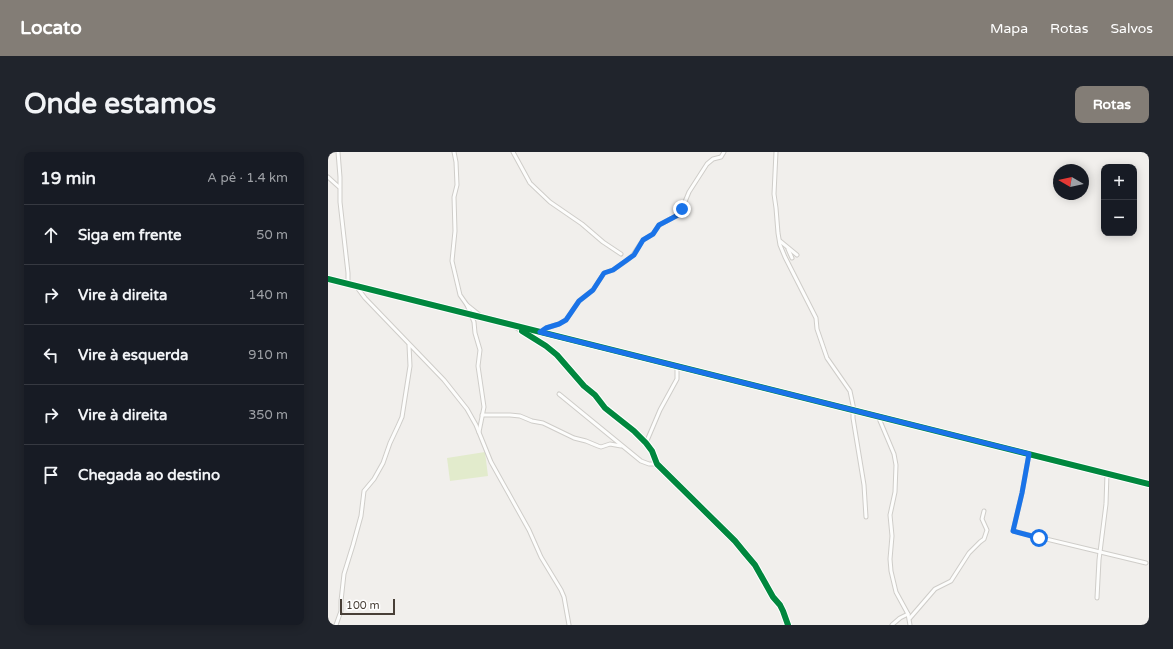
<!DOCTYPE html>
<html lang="pt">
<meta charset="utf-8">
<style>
:root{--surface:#171b24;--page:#20242c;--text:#f1f3f6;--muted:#9ea1a6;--line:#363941;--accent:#837d76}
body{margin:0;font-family:"Varela Round",sans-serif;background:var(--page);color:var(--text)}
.controls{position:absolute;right:12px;top:12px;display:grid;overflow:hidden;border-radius:8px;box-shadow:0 2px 10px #0003}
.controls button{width:36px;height:36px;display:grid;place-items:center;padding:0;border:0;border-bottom:1px solid var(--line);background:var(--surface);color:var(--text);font:20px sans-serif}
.compass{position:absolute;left:725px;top:12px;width:36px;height:36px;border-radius:50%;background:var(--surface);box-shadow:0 2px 10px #0003;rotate:279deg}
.scale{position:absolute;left:12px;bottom:10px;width:55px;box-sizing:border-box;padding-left:4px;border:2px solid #483f37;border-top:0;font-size:11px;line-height:14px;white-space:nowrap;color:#483f37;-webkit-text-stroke:3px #fff;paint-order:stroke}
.stop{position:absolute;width:12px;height:12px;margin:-9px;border:3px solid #1a73e8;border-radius:50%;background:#fff}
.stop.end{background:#1a73e8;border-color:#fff;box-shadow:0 1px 4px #0008}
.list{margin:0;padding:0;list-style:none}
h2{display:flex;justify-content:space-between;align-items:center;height:52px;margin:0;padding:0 16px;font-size:17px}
h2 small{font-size:13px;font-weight:400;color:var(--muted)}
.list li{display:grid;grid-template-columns:26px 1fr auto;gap:12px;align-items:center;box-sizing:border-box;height:60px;padding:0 16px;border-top:1px solid var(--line)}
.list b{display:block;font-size:15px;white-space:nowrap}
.list em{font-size:13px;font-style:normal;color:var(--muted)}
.icon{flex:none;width:22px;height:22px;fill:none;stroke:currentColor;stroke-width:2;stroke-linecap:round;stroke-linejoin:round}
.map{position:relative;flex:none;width:821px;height:473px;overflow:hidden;border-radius:8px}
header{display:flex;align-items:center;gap:24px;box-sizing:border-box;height:56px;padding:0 20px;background:var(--accent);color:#fff}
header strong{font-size:19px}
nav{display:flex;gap:22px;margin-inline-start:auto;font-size:14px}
.intro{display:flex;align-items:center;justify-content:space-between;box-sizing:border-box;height:96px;padding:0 24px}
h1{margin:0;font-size:28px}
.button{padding:10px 18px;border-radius:8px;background:var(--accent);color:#fff;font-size:14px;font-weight:700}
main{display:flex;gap:24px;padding:0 24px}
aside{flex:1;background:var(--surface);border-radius:8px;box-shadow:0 2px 10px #0003}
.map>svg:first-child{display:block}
.green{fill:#e2ebcc}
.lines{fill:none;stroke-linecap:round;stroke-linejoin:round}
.minor-casing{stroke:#cfcdc9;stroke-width:5}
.tertiary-casing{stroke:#cfcdc9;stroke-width:6}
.minor{stroke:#fdfdfc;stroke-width:3}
.tertiary{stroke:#fdfdfc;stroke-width:4}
.cycleway-casing{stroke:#fff;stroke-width:8}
.cycleway{stroke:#00873e;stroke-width:6}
.route{stroke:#1a73e8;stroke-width:5}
</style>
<header>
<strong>Locato</strong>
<nav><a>Mapa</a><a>Rotas</a><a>Salvos</a></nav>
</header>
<div class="intro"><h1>Onde estamos</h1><a class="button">Rotas</a></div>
<main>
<aside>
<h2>19 min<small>A pé · 1.4 km</small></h2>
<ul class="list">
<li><svg class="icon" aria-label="ahead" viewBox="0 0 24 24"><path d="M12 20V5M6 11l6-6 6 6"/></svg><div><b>Siga em frente</b></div><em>50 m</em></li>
<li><svg class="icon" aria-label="right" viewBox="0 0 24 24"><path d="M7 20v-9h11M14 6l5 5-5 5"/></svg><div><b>Vire à direita</b></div><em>140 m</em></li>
<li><svg class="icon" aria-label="left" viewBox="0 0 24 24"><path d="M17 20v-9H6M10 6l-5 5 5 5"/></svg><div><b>Vire à esquerda</b></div><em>910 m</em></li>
<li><svg class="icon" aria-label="right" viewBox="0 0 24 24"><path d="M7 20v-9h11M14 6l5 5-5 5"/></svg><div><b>Vire à direita</b></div><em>350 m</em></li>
<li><svg class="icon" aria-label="arrive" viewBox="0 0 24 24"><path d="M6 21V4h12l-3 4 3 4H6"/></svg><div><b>Chegada ao destino</b></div></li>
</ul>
</aside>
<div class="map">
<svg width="821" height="473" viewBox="0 0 821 473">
<rect width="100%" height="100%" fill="#f1efec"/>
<path class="green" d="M157 300 160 324 122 329 119 306Z"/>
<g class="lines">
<g class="minor-casing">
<g id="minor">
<path d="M10 0 12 25V50L20 121V132"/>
<path d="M126 0 128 10 129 33 126 45 127 79 124 109 132 143 139 153 154 165"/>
<path d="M185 0 202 31 222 50 254 72 275 90 293 102"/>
<path d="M448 0 446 42 448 56 450 81 452 93 457 105 488 166 489 177 499 206 522 239 526 258"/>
<path d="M0 25 11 35"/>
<path d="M452 89 469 103"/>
<path d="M460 97 464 106"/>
<path d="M28 134 37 146 116 228 139 257 148 273 163 310 201 378 213 405 233 438 236 445 241 473"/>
<path d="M139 153 146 170 147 181 152 198 150 214 156 255 151 280"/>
<path d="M187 175 218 194 229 203 256 234 267 243 277 256 306 279 318 291 324 299 329 312 407 389 416 400 427 413 445 445 452 453 455 459 460 473"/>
<path d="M213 180 218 176 231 172 238 168 251 149 265 138 276 121 285 118 298 109 305 103 315 88 325 82 331 73 350 63 354 57 361 40 379 12 385 7 393 5 396 0"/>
<path d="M231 242 313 309 321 312H329"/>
<path d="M525 258V266L536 333 538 365"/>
<path d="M154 263H182L192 264 204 269 215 271 246 286 258 289 270 294 273 295 282 292 293 294"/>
<path d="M550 264 566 302 568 313 567 340 562 363 564 384 562 407 563 419 568 440 580 462 582 473"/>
<path d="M318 291 332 258 349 227V214"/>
<path d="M701 302 694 341 685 379 818 411"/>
<path d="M769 446 771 408 778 352 779 321"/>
<path d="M582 466 607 437 623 429 641 401 652 390 656 387 659 378 654 367 656 359"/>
<path d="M8 473 13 459V449L16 422 25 393 33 364 36 339 46 327 55 311 62 291 70 274 74 265 82 214 81 193"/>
<path d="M564 473 572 466 580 462"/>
</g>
</g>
<g class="tertiary-casing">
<path id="tertiary" d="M0 127 821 332"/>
</g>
<use href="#minor" class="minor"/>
<use href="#tertiary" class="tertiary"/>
<g class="cycleway-casing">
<g id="cycleway">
<path d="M0 127 821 332"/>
<path d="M194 179 218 194 229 203 256 234 267 243 277 256 306 279 318 291 324 299 329 312 407 389 416 400 427 413 445 445 452 453 455 459 460 473"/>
</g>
</g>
<use href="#cycleway" class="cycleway"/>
</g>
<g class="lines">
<path class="route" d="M354 57 350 63 331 73 325 82 315 88 306 103 285 118 276 121 265 138 251 149 238 168 231 172 218 176 212 180 701 302 694 341 685 379 711 386"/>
</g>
</svg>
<div class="controls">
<button>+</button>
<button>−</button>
</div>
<svg class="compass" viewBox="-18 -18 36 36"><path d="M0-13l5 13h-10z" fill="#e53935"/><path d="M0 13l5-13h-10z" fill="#9ea1a6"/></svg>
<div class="scale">100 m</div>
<div class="stop" style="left:711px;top:386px"></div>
<div class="stop end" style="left:354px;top:57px"></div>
</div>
</main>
